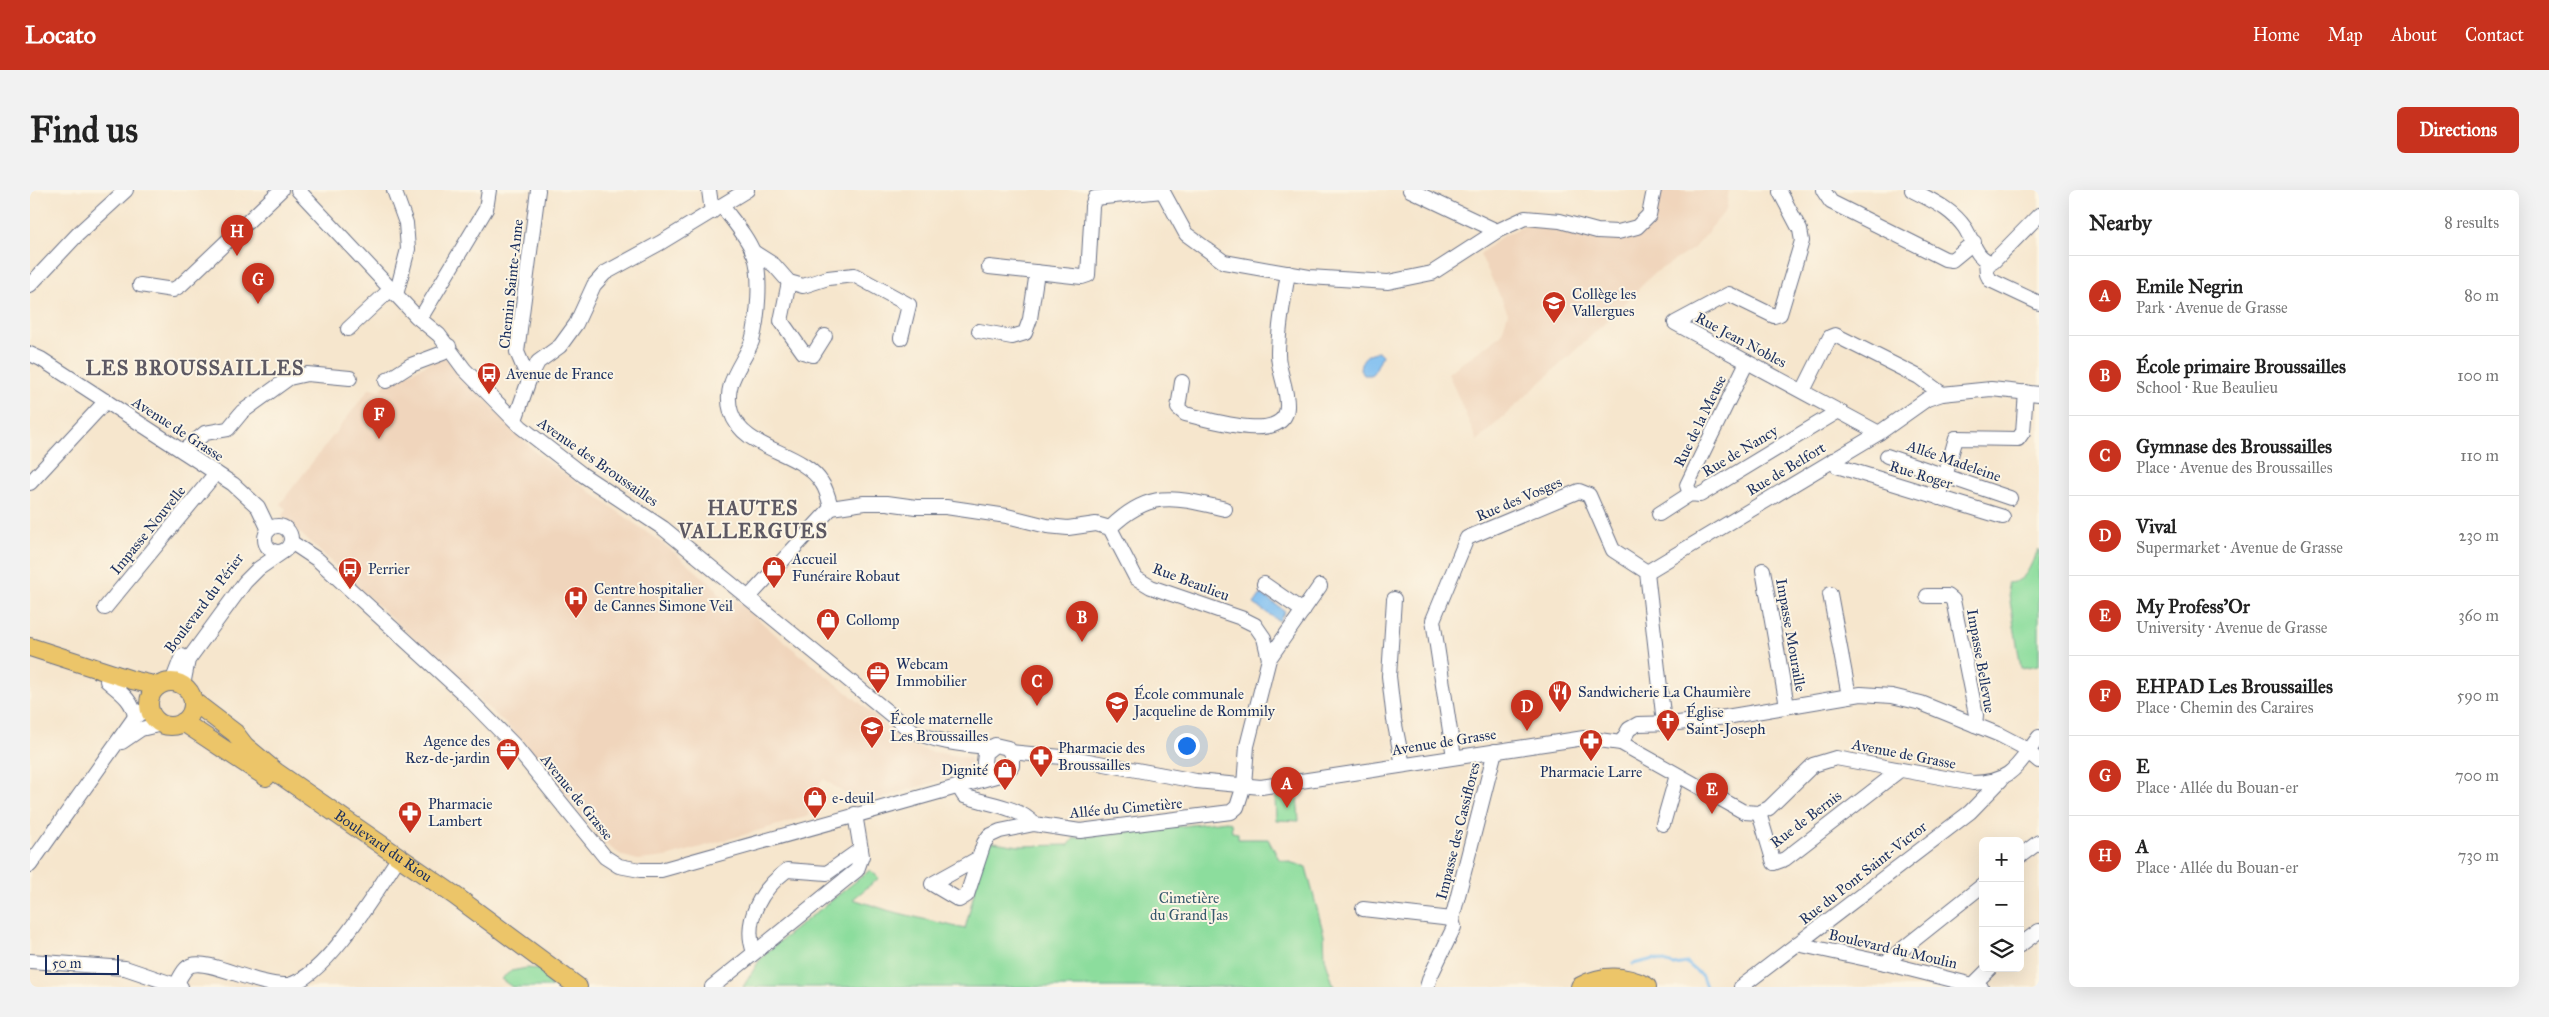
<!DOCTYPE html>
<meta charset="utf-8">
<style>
:root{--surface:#fff;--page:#f2f2f2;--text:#222;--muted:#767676;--line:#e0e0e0;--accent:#c8321e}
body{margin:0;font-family:"IM FELL Great Primer",serif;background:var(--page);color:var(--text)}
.controls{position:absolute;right:15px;bottom:15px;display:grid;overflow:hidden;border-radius:8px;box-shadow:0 5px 20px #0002}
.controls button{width:45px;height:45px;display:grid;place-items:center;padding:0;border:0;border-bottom:1px solid var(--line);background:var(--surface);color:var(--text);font:25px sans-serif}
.scale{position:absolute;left:15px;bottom:12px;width:74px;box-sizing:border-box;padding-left:5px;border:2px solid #1b2f5e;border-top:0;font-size:14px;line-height:18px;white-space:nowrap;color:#1b2f5e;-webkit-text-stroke:4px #fcf5e5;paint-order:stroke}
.you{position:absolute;left:1156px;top:555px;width:18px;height:18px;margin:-12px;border:4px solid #fff;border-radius:50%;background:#1a73e8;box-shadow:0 0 0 8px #1a73e833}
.badge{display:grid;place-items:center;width:32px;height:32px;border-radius:50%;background:var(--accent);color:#fff;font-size:16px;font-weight:700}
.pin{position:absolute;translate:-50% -41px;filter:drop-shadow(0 1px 2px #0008)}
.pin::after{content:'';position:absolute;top:26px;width:18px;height:15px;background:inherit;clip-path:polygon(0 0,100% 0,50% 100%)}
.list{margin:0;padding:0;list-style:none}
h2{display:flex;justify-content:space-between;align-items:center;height:65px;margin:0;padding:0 20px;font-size:21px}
h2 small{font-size:16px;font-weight:400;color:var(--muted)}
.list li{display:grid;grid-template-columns:32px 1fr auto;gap:15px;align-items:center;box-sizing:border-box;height:80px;padding:0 20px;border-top:1px solid var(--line)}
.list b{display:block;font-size:19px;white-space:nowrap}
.list p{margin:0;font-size:16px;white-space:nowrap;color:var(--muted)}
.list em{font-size:16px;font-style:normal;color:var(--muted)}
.icon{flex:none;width:28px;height:28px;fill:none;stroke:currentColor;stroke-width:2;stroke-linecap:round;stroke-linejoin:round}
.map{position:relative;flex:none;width:2009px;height:797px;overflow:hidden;border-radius:8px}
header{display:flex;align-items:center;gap:30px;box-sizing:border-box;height:70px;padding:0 25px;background:var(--accent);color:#fff}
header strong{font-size:24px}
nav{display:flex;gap:28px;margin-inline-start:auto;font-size:18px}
.intro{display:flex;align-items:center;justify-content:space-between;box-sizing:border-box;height:120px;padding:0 30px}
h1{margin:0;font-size:35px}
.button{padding:12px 22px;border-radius:8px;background:var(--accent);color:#fff;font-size:18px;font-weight:700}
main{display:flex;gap:30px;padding:0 30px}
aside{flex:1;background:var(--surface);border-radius:8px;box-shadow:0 5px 20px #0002}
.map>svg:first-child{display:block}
.built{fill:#f0d5bc}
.green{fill:#8cdd9d;stroke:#54867e}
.water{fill:#7cbdf1;stroke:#4c76a8}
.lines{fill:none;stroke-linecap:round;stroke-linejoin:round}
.stream{stroke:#7cbdf1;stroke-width:3}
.minor-casing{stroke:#686f85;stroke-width:16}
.major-casing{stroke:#686f85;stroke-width:20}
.highway-casing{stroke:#686f85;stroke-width:22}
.minor{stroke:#fff;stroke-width:14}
.major{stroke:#ecc569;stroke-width:18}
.highway{stroke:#ecc569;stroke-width:20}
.labels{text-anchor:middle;stroke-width:4;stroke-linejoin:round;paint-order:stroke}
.street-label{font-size:15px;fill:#1b2f5e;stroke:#fcf5e5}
.poi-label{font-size:15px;fill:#1b2f5e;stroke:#fcf5e5;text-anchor:start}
.park-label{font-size:15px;fill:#375a6e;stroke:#fcf5e5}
.district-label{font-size:20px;font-weight:bold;letter-spacing:1px;fill:#5d5963;stroke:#fcf5e5}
</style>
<header>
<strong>Locato</strong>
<nav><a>Home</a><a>Map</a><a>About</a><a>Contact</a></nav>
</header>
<div class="intro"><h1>Find us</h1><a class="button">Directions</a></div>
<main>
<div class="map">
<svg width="2009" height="797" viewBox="0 0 2009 797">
<rect width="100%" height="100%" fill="#fcf5e5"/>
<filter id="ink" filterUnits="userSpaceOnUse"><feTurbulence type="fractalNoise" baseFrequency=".02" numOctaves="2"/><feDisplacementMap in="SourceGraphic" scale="10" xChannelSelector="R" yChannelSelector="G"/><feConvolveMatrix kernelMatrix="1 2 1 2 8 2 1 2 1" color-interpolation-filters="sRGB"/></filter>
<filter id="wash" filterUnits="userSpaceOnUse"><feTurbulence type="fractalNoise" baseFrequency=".0096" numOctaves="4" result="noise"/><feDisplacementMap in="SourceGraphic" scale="20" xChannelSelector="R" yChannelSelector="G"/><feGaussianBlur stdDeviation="1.12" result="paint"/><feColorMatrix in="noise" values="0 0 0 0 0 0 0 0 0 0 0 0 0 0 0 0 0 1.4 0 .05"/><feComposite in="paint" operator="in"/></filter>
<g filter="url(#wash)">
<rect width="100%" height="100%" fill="#f6e6cd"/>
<g class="built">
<path d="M1630 0H1699L1696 20 1663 59 1623 84 1586 123 1447 251 1418 183 1471 145 1478 123 1450 64 1471 47 1494 36 1515 34 1560 48 1600 47 1621 33Z"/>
<path d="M414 166 506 263 640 359 687 399V403L699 413 707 410 747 446 823 507 873 550 872 552 898 561 940 568 942 581 830 614 794 589 775 609 779 626 636 667 608 670 593 666 572 652 508 567 484 542 252 326 256 319 250 314 340 198 350 200 356 194Z"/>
</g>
<g class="green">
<path d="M2009 359V475L1991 478 1977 393C1999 392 1999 374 2009 359Z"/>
<path d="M1267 605 1269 631 1246 630 1245 607Z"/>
<path d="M1197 631 1201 633 1202 642 1208 643V649H1238L1249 669 1276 677 1294 745 1295 768 1304 797H713L729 771 740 759 840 680 849 688 823 709 860 721 935 739 957 651 989 656 1039 655 1044 648Z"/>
<path d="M497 778 509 779 522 797H482L471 789 481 781Z"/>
</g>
<g class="water">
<path d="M1349 162 1352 165C1350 170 1345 182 1341 185H1334L1330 179C1331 168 1339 162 1349 162Z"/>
<path d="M1231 404 1255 421 1249 431 1224 414Z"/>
</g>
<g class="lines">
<path class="stream" d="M1603 774 1624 769 1644 775 1657 773 1672 786 1676 797"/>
</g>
</g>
<g filter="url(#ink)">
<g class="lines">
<g class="minor-casing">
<g id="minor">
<path d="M268 0 386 126 409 145 434 179 491 237 553 285 633 338 876 537C900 552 933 555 961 557"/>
<path d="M364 0 376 33 378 59 366 105"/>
<path d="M679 0 682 22"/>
<path d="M1132 0 1156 44 1194 72 1279 87 1358 92 1402 83 1467 41 1495 28 1530 31 1567 41 1588 42 1607 37 1619 25 1624 0"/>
<path d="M1380 0 1467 41"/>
<path d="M1793 0 1801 12 1915 69 1922 70 1944 52"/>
<path d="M1882 0C1902 11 1921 18 1935 38 1943 50 1946 71 1963 72L2009 25"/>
<path d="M1750 2 1770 40 1772 51 1750 124 1744 126 1699 104 1645 133 1849 243"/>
<path d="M692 16C703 31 717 46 724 64 732 84 728 130 722 151 713 175 692 193 701 222 713 261 772 260 792 293 797 300 799 310 801 318"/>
<path d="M722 61 744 75 759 92 773 96 798 88 824 85 879 115 871 148"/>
<path d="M1956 71 1957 84 1960 90 2009 113"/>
<path d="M959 77 1052 87 1058 85 1062 16 1065 8 1132 1"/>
<path d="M759 92 751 131 773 162 783 165 795 146"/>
<path d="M0 95 48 44 96 0"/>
<path d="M110 95 143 100 151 95 251 0"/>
<path d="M390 129 456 19 459 0"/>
<path d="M318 139 361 99"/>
<path d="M949 141 982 147 995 143 1000 129 1007 82"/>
<path d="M0 164 11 169 203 294 228 317 239 340"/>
<path d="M499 190 487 162 508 0"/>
<path d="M356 191 381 175 413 163 419 156"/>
<path d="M1152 192 1148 218 1155 224C1178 229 1255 255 1257 217 1258 199 1248 181 1248 164 1248 137 1254 109 1258 83"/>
<path d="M1773 201 1800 147 1805 145 1889 187 1912 204"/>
<path d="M485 230 499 190 508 172 530 156 546 134 564 95 575 83 630 53 717 0"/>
<path d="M153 261 175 243 198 239 212 222 259 188 277 184 320 188"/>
<path d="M1857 266 1980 308"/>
<path d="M1803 270 1807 276 1973 327"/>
<path d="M0 293 76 211"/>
<path d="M1660 304 1657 295 1717 172"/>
<path d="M1909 308 1926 248 1988 249 1993 242 1996 202"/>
<path d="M801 318 834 313H857L886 317H916L977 326 1017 336 1038 338 1066 334 1080 338 1106 388 1121 397 1211 428 1225 435 1234 448 1239 469 1217 556 1214 595 1207 617 1201 622 1050 641 1004 634 970 641 959 646 954 653 937 705 929 710 902 694 949 668"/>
<path d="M1629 324 1660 304 1670 305 1807 222"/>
<circle cx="248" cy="349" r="13"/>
<path d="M1080 338C1120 299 1145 307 1195 319"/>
<path d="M261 352 288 370 433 503 484 555 575 667 589 676 610 680H631L973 584 982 576V566L978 558 965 555 955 563 954 573 958 581 970 584"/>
<path d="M1733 380 1757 516"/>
<path d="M1617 382 1849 243 1897 209 1912 204 1961 199 2009 204"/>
<path d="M1234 394 1273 421"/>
<path d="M1800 404 1819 506"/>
<path d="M1897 406H1918L1923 410 1946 525 1945 535"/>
<path d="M719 407 801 318"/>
<path d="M1364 409 1359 486 1364 530 1373 575"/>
<path d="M75 418 186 283"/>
<path d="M1239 469 1290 396"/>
<path d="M77 491C90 502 103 510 105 527"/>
<path d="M142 492 152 466"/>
<path d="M153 495 158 470 215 392 228 379 254 361"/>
<path d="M92 552 111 539 132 534"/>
<path d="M1591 553 1599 539 1608 534 1648 533 1696 527 1831 504 1862 506 1891 513 1970 545 1991 556 2009 571"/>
<path d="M980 562 1042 568 1166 591 1231 597 1554 548 1591 553 1714 622 1729 623 1739 618 1783 575 1806 568 1943 593C1983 592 1987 575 2009 547"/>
<path d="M1424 567 1403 430 1437 348 1549 301 1559 305 1583 360 1617 382 1634 533"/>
<path d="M928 596 934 606C957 614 988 616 1004 634"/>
<path d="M1729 623 1744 673 1755 669 1870 580"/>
<path d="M1633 634 1647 585"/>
<path d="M1990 666 2009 652"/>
<path d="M0 675 105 527 120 516"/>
<path d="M1333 719 1422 729 1465 561"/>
<path d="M1767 754 1855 773 1951 797"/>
<path d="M1990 755 2009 741"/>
<path d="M724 762C712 730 732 699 757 680L797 683 831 659"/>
<path d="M0 771 95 778 151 797"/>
<path d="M1855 773 1953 695"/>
<path d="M146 795C150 788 154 777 162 775 180 769 228 797 258 795 294 788 345 704 365 673"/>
<path d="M1943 795 1960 778"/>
<path d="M682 797 827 680 832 666 825 624"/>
<path d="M1397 797 1400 787 1424 737 1422 729"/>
<path d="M1711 797 1940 622 1971 590"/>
</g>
</g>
<g class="major-casing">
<g id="major">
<path d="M0 457 102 490 128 496"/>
<circle cx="141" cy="514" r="22"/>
<path id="s1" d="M163 511 205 543 215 556 246 582 424 705 548 797"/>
<path d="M153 532 236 587"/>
</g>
</g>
<g class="highway-casing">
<path id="highway" d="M1551 797C1572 786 1594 786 1616 797"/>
</g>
<use href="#minor" class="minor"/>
<use href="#major" class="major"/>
<use href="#highway" class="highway"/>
</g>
</g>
<defs>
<g id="school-pin" transform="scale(1.25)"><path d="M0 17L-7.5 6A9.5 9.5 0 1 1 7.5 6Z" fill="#c8321e" stroke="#fcf5e5"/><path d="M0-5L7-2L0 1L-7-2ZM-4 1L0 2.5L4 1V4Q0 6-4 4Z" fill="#fff"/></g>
<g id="bus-pin" transform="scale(1.25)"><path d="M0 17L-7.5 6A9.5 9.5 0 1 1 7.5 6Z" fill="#c8321e" stroke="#fcf5e5"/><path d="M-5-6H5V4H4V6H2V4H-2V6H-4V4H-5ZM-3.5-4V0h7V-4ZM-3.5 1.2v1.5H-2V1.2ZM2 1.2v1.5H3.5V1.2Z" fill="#fff"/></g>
<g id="shop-pin" transform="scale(1.25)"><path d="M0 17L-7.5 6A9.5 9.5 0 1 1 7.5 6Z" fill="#c8321e" stroke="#fcf5e5"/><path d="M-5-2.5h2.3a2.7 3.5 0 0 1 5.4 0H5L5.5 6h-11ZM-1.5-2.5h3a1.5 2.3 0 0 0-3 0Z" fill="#fff"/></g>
<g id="hospital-pin" transform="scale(1.25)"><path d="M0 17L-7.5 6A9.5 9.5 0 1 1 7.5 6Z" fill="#c8321e" stroke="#fcf5e5"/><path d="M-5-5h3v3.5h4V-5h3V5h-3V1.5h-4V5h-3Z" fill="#fff"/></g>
<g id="office-pin" transform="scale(1.25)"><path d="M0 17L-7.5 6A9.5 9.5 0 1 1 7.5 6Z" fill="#c8321e" stroke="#fcf5e5"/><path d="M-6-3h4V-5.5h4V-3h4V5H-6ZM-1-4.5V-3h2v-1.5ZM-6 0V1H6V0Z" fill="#fff"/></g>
<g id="restaurant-pin" transform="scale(1.25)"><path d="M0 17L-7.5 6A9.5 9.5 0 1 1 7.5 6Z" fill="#c8321e" stroke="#fcf5e5"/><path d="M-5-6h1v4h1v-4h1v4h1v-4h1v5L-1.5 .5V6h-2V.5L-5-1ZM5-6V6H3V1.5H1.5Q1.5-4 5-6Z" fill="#fff"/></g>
<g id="church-pin" transform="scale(1.25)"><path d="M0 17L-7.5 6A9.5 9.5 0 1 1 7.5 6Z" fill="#c8321e" stroke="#fcf5e5"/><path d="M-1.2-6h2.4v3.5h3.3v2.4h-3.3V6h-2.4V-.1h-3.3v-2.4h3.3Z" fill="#fff"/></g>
<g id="pharmacy-pin" transform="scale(1.25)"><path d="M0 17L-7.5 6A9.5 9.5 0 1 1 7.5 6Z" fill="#c8321e" stroke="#fcf5e5"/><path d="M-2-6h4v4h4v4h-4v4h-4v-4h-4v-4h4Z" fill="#fff"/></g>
</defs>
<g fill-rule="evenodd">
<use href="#school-pin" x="1524" y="113"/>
<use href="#bus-pin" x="459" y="184"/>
<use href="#shop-pin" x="744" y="378"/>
<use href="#bus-pin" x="320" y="379"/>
<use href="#hospital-pin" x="546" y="408"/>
<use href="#shop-pin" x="798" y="430"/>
<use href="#office-pin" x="848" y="483"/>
<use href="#restaurant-pin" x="1530" y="502"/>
<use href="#school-pin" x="1087" y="513"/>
<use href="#church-pin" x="1638" y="531"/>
<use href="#school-pin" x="842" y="538"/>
<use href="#pharmacy-pin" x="1561" y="551"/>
<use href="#office-pin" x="478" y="560"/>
<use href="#pharmacy-pin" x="1011" y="567"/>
<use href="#shop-pin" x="975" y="580"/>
<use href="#shop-pin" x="785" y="608"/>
<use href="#pharmacy-pin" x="380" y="623"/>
</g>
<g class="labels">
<g class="street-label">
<text transform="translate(481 94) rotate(-84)" y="5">Chemin Sainte-Anne</text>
<text transform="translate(1711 150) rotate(28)" y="5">Rue Jean Nobles</text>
<text transform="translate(1670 231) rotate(-64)" y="5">Rue de la Meuse</text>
<text transform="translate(148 239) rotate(33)" y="5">Avenue de Grasse</text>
<text transform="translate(1710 261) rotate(-31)" y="5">Rue de Nancy</text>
<text transform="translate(1924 271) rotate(19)" y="5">Allée Madeleine</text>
<text transform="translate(568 272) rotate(35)" y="5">Avenue des Broussailles</text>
<text transform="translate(1756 279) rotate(-31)" y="5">Rue de Belfort</text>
<text transform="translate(1891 285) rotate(17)" y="5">Rue Roger</text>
<text transform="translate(1489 309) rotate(-23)" y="5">Rue des Vosges</text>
<text transform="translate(118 340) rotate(-51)" y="5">Impasse Nouvelle</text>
<text transform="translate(1161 392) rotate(21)" y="5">Rue Beaulieu</text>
<text transform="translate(174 413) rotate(-53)" y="5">Boulevard du Périer</text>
<text transform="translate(1761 445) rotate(80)" y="5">Impasse Mouraille</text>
<text transform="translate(1951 471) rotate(80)" y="5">Impasse Bellevue</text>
<text transform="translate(1414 552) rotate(-9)" y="5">Avenue de Grasse</text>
<text transform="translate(1874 564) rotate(11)" y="5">Avenue de Grasse</text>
<text transform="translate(547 607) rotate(51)" y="5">Avenue de Grasse</text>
<text transform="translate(1096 618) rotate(-5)" y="5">Allée du Cimetière</text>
<text transform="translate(1776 629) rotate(-37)" y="5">Rue de Bernis</text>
<text transform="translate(1428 641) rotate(-76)" y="5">Impasse des Cassiflores</text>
<text dy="5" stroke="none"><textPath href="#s1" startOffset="240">Boulevard du Riou</textPath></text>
<text transform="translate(1833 683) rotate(-38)" y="5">Rue du Pont Saint-Victor</text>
<text transform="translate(1863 759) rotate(13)" y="5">Boulevard du Moulin</text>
</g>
<g class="poi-label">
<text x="1542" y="109">Collège les<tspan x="1542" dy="17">Vallergues</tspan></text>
<text x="476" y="189">Avenue de France</text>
<text x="762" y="374">Accueil<tspan x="762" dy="17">Funéraire Robaut</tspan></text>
<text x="338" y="384">Perrier</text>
<text x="564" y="404">Centre hospitalier<tspan x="564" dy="17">de Cannes Simone Veil</tspan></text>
<text x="816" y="435">Collomp</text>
<text x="866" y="479">Webcam<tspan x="866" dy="17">Immobilier</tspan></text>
<text x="1548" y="507">Sandwicherie La Chaumière</text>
<text x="1104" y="509">École communale<tspan x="1104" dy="17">Jacqueline de Rommily</tspan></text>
<text x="1656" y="527">Église<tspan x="1656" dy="17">Saint-Joseph</tspan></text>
<text x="860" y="534">École maternelle<tspan x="860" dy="17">Les Broussailles</tspan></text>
<text x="460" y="556" text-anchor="end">Agence des<tspan x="460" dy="17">Rez-de-jardin</tspan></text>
<text x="1028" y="563">Pharmacie des<tspan x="1028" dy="17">Broussailles</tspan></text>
<text x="958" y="585" text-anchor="end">Dignité</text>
<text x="1561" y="587" text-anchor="middle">Pharmacie Larre</text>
<text x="802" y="613">e-deuil</text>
<text x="398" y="619">Pharmacie<tspan x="398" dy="17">Lambert</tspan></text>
</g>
<g class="park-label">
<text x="1159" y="713">Cimetière<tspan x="1159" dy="17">du Grand Jas</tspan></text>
</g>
<g class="district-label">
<text x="165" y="185">LES BROUSSAILLES</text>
<text x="723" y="325">HAUTES<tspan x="723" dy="23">VALLERGUES</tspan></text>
</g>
</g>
</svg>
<div class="controls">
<button>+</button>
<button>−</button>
<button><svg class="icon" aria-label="layers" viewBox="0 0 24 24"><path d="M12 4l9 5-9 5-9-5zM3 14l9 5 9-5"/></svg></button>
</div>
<div class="scale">50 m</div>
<div class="you"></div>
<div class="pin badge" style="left:1257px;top:618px">A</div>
<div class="pin badge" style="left:1052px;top:452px">B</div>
<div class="pin badge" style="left:1007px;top:516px">C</div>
<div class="pin badge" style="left:1497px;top:541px">D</div>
<div class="pin badge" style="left:1682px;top:624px">E</div>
<div class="pin badge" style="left:349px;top:249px">F</div>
<div class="pin badge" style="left:228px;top:114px">G</div>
<div class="pin badge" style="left:207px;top:66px">H</div>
</div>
<aside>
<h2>Nearby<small>8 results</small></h2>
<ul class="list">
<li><span class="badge">A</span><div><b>Emile Negrin</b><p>Park · Avenue de Grasse</p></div><em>80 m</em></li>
<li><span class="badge">B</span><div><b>École primaire Broussailles</b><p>School · Rue Beaulieu</p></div><em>100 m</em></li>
<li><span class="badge">C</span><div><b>Gymnase des Broussailles</b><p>Place · Avenue des Broussailles</p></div><em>110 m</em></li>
<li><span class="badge">D</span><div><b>Vival</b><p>Supermarket · Avenue de Grasse</p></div><em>230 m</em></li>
<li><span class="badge">E</span><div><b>My Profess'Or</b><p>University · Avenue de Grasse</p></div><em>360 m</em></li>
<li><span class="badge">F</span><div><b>EHPAD Les Broussailles</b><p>Place · Chemin des Caraires</p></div><em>590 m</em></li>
<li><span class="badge">G</span><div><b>E</b><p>Place · Allée du Bouan-er</p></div><em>700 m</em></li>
<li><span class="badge">H</span><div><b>A</b><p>Place · Allée du Bouan-er</p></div><em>730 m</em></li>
</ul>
</aside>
</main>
